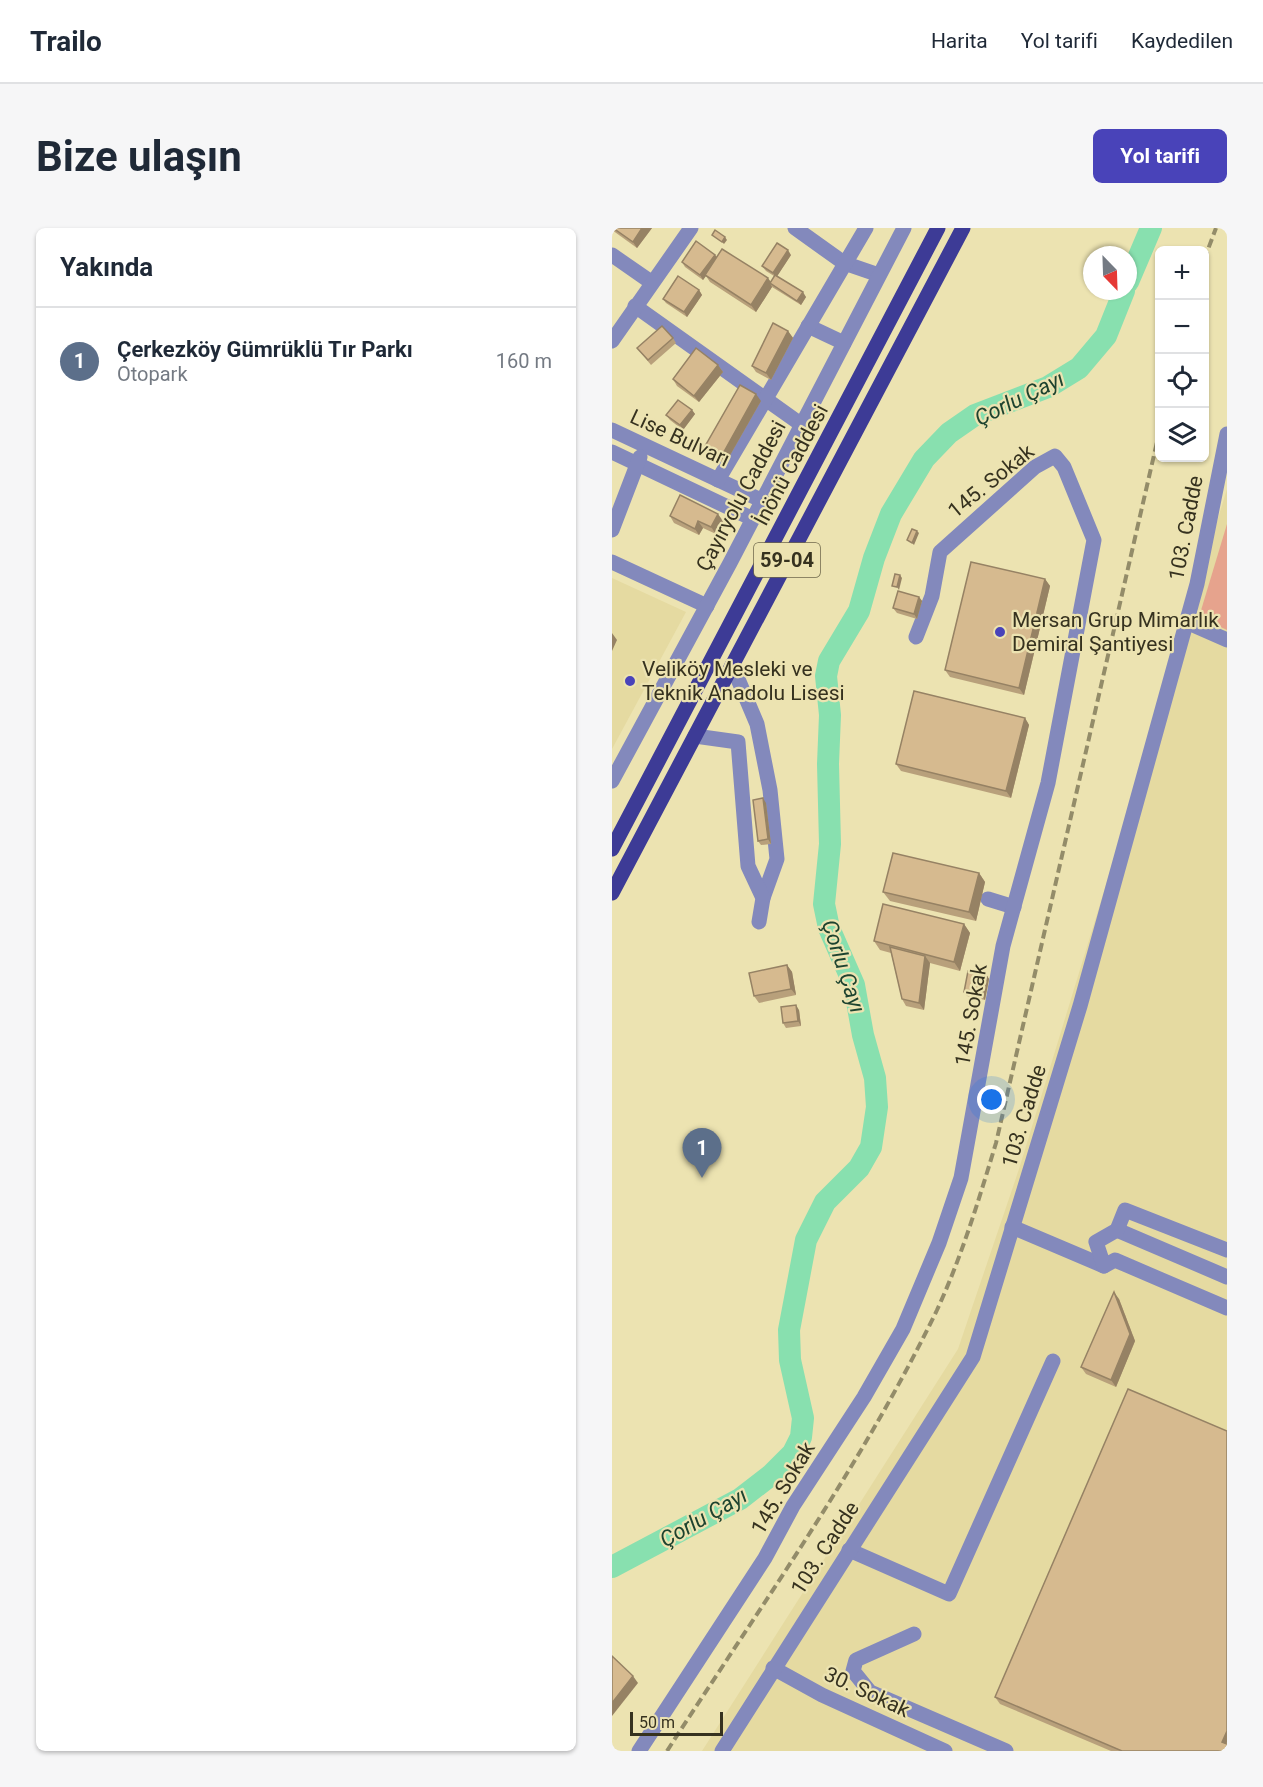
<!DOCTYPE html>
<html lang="tr">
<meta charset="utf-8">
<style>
:root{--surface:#fff;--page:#f6f6f7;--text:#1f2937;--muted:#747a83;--line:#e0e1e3;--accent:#4943b9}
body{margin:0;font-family:Roboto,sans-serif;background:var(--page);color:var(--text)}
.controls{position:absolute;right:18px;top:18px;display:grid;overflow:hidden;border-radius:9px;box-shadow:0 2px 4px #0004}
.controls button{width:54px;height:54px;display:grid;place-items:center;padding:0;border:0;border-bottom:2px solid var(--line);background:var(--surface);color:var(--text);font:30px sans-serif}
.compass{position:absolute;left:471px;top:18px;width:54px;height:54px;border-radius:50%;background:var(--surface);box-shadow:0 2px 4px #0004;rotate:157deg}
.scale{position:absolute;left:18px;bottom:15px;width:93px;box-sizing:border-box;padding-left:6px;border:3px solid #36321f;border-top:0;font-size:16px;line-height:21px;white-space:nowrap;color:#36321f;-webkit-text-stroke:4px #ece3b1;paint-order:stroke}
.you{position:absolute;left:380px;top:872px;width:21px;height:21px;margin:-15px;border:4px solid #fff;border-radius:50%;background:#1a73e8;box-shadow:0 0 0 9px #1a73e833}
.badge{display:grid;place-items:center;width:39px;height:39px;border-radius:50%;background:var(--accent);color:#fff;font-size:20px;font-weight:700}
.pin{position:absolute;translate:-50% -50px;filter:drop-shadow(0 2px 3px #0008)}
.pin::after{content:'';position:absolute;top:32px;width:21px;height:18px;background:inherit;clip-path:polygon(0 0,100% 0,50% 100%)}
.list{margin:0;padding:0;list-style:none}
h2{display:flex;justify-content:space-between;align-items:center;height:78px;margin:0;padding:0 24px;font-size:26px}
h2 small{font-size:20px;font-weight:400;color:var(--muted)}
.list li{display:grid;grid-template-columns:39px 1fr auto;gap:18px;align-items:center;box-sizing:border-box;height:108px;padding:0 24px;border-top:2px solid var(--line)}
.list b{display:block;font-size:22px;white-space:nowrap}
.list p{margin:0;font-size:20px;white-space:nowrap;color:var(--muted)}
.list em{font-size:20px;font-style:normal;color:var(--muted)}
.icon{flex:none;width:33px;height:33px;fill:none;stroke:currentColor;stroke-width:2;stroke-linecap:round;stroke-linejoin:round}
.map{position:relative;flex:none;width:615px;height:1523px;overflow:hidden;border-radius:9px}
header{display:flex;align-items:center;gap:36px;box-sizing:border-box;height:84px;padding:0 30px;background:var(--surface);border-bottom:2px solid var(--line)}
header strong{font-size:28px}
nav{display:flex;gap:33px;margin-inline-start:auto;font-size:21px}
.intro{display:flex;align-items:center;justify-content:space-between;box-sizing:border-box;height:144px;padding:0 36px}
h1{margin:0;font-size:42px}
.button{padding:15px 27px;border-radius:9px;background:var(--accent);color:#fff;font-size:21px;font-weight:700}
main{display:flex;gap:36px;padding:0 36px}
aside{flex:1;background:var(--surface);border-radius:9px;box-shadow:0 2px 4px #0004}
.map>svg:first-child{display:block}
.built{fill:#e5daa1}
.green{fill:#e6a38d}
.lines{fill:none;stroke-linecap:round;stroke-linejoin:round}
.river{stroke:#88e0af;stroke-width:22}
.minor{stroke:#8389bc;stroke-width:15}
.major{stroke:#3d3b96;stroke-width:15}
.rail{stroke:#938c69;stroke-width:4;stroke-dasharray:9 4.5;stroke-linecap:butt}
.wall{fill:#b8a07b}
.shaded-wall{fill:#968264}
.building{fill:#d6ba8f;stroke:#968264;stroke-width:1.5}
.poi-dot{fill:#4943b9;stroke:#ece3b1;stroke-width:2}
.labels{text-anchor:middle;stroke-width:4.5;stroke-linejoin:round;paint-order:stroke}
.shield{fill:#ece3b1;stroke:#6d674b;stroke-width:1.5}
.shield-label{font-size:20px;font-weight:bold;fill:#36321f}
.street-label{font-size:21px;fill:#36321f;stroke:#ece3b1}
.poi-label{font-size:21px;fill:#36321f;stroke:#ece3b1;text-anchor:start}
.water-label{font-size:22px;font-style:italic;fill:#1d432f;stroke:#ece3b1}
</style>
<header>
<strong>Trailo</strong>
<nav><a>Harita</a><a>Yol tarifi</a><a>Kaydedilen</a></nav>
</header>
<div class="intro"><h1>Bize ulaşın</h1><a class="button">Yol tarifi</a></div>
<main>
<aside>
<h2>Yakında<small></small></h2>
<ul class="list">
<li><span class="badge" style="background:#5c6f8a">1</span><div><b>Çerkezköy Gümrüklü Tır Parkı</b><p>Otopark</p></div><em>160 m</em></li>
</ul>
</aside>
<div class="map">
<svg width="615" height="1523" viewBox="0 0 615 1523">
<rect width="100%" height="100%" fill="#ece3b1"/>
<g class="built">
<path d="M615 261V1523H90L346 1121 407 941Z"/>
<path d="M0 350 74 384 0 521Z"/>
</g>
<path class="green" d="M615 296V402L587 389Z"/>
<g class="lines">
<g class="river">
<path d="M516 54 539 0"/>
<path d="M0 1339 128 1271 159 1247 181 1225 189 1209 191 1190 178 1132 177 1102 194 1012 213 974 247 940 259 919 265 879 263 850 251 807 242 757 217 700 212 676 218 616 216 536 218 487 214 448 217 433 247 383 262 330 279 286 312 231 337 205 363 187 436 159 467 140 494 108 512 63"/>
</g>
<g class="minor">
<path d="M183 0 232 35 267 47"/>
<path d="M0 27 39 54"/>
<path d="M23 78 190 197"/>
<path d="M196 98 232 115"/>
<path d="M0 113 79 0"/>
<path d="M0 202 151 273"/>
<path d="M0 224 141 291"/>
<path d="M106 252 254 0"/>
<path d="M0 302 28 229"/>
<path d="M0 334 95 378"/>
<path d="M574 394 615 412"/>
<path d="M120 437 145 496 158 562 165 631 151 670"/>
<path d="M83 508 126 514 136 638 151 670 147 694"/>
<path d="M0 553 118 335 292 0"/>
<path d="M376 671 402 679"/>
<path d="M400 999 492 1038"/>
<path d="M505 1002 615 1049"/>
<path d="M615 1022 513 982 505 1002 484 1014 492 1038 503 1032 615 1080"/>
<path d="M237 1322 337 1366 441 1133"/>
<path d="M302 1406 244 1432 241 1443 258 1464 394 1523"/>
<path d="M161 1440 210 1467 333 1523"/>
<path d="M27 1523 153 1330 181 1278 252 1169 291 1101 327 1015 349 950 391 718 436 555 482 312 452 239 443 228 423 239 328 324 320 368 304 409"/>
<path d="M110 1523 361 1129 468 778 585 356 615 206"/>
</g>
<g class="major">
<path d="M0 621 326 0"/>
<path d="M0 665 351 0"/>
</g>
<g class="rail">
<path d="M592 32 604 0"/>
<path d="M55 1523C148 1379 250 1237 325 1082 350 1028 367 971 384 915L548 201"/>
</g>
</g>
<g class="wall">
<path d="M0 0H40L25 20 0 2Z"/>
<path d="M103 27 105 29 159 54 162 48 154 43 150 38 179 27 165 48 194 69 189 77 160 59 144 84 98 54 94 48 91 52 73 39 70 34Z"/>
<path d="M87 62 90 67 75 89 54 75 51 71Z"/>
<path d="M176 103 181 110 159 152 144 144 140 138Z"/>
<path d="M61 110 64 115 39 137 25 120Z"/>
<path d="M106 137 111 144 87 174 65 158 61 151Z"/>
<path d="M149 173 113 236 97 226 92 220Z"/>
<path d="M80 182 83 186 71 202 58 192 54 187Z"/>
<path d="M58 288 111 293 104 306 91 300 87 307 62 295Z"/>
<path d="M433 351 438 358 412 467 338 449 333 442Z"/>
<path d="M307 369 310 373 305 391 285 385 281 380Z"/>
<path d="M413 490 417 497 399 570 289 543 284 536Z"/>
<path d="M154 575 159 616 149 617 146 613Z"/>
<path d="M367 645 373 654 364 693 278 673 271 664Z"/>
<path d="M352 696 358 705 348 743 318 735 312 782 294 778 290 771 279 725 268 722 262 713Z"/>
<path d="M175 737 180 744 184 767 147 775 142 768Z"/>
<path d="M374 746 377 751 373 772 355 768 352 764Z"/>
<path d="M187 782 189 798 174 800 171 795Z"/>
<path d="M507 1071 523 1113 504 1159 474 1146 469 1139Z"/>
<path d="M383 1469 615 1523H499L388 1476Z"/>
</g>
<g class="shaded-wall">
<path d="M30 0H40L25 20 21 14Z"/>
<path d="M113 9 115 12 112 16 110 14Z"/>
<path d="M176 22 179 27 164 50 161 45Z"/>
<path d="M103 27 106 31 91 52 88 47Z"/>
<path d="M156 50 161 57 158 55 160 59 144 84 139 77Z"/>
<path d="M87 62 90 67 75 89 72 84Z"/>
<path d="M191 64 194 69 189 77 185 73Z"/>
<path d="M176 103 181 110 159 152 154 145Z"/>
<path d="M106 137 111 144 87 174 82 168Z"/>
<path d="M144 166 149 173 113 236 109 229Z"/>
<path d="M80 182 83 186 71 202 68 197Z"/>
<path d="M106 286 111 293 104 306 99 299Z"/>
<path d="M86 293 91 300 87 307 83 301Z"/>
<path d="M305 303 307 305 302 317 300 315Z"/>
<path d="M288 347 290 350 287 362 285 359Z"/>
<path d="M433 351 438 358 412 467 407 460Z"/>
<path d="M307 369 310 373 305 391 302 386Z"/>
<path d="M0 405 5 412 0 423Z"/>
<path d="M413 490 417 497 399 570 394 563Z"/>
<path d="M151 570 154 575 159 616 156 611Z"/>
<path d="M367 645 373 654 364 693 357 684Z"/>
<path d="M352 696 358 705 348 743 342 734Z"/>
<path d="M313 728 318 735 312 782 307 775Z"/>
<path d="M175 737 180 744 184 767 179 761Z"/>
<path d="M374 746 377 751 373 772 370 768Z"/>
<path d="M184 777 187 782 189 798 186 793Z"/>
<path d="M502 1064 507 1071 523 1113 504 1159 499 1152Z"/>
<path d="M21 1448 26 1455 0 1488V1475Z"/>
<path d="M615 1503V1521L610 1514Z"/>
</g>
<g class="building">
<path d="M1 0H30L21 14Z"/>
<path d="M103 2 113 9 110 14 100 7Z"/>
<path d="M84 13 103 27 88 47 70 34Z"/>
<path d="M165 15 176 22 161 45 150 38Z"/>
<path d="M110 21 156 50 139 77 93 47Z"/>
<path d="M163 47 191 64 185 73 158 55Z"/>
<path d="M66 48 87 62 72 84 51 71Z"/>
<path d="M161 95 176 103 154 145 140 138Z"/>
<path d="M50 98 61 110 36 132 25 120Z"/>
<path d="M84 120 106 137 82 168 61 151Z"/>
<path d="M128 157 144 166 109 229 92 220Z"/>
<path d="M66 172 80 182 68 197 54 187Z"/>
<path d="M68 267 106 286 99 299 86 293 83 301 58 288Z"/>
<path d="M300 301 305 303 300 315 295 312Z"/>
<path d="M359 334 433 351 407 460 333 442Z"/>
<path d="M283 346 288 347 285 359 280 358Z"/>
<path d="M286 363 307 369 302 386 281 380Z"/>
<path d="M302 463 413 490 394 563 284 536Z"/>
<path d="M151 570 156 611 146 613 141 572Z"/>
<path d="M281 625 367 645 357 684 271 664Z"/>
<path d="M271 676 352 696 342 734 262 713Z"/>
<path d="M278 719 313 728 307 775 290 771Z"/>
<path d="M175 737 179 761 142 768 137 745Z"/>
<path d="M356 743 374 746 370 768 352 764Z"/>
<path d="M184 777 186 793 171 795 169 779Z"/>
<path d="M502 1064 518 1106 499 1152 469 1139Z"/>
<path d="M516 1161 615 1203V1503L610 1514 615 1516V1523H510L383 1469Z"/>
<path d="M0 1428 21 1448 0 1475Z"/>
</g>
<g class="poi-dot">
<circle cx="388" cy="404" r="6"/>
<circle cx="18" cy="453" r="6"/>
</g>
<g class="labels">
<rect class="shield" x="142" y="315" width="66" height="34" rx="4.5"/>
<g class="shield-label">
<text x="175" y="339">59-04</text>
</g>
<g class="street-label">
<text transform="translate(68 210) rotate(25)" y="7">Lise Bulvarı</text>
<text transform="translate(179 237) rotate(-62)" y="7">İnönü Caddesi</text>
<text transform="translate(379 253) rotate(-39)" y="7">145. Sokak</text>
<text transform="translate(129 268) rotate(-62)" y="7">Çayıryolu Caddesi</text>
<text transform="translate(574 300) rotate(-79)" y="7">103. Cadde</text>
<text transform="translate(359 787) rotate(-80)" y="7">145. Sokak</text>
<text transform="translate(412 888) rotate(-73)" y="7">103. Cadde</text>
<text transform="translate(171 1260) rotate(-59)" y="7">145. Sokak</text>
<text transform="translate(213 1320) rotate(-57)" y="7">103. Cadde</text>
<text transform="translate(255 1464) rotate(25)" y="7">30. Sokak</text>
</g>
<g class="poi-label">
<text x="400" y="399">Mersan Grup Mimarlık<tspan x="400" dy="24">Demiral Şantiyesi</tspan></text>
<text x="30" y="448">Veliköy Mesleki ve<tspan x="30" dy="24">Teknik Anadolu Lisesi</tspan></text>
</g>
<g class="water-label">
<text transform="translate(407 170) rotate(-26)" y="8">Çorlu Çayı</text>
<text transform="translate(232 738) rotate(72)" y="8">Çorlu Çayı</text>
<text transform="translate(91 1289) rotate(-30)" y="8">Çorlu Çayı</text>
</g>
</g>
</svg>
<div class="controls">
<button>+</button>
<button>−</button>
<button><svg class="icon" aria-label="locate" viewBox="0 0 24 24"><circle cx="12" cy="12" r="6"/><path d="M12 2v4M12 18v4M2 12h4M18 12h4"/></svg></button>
<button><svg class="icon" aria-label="layers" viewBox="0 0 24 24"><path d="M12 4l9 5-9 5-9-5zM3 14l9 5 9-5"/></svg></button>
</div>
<svg class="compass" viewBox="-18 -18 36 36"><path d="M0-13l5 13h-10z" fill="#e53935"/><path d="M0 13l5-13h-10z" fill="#747a83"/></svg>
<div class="scale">50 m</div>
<div class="you"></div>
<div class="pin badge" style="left:90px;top:950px;background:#5c6f8a">1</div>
</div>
</main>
